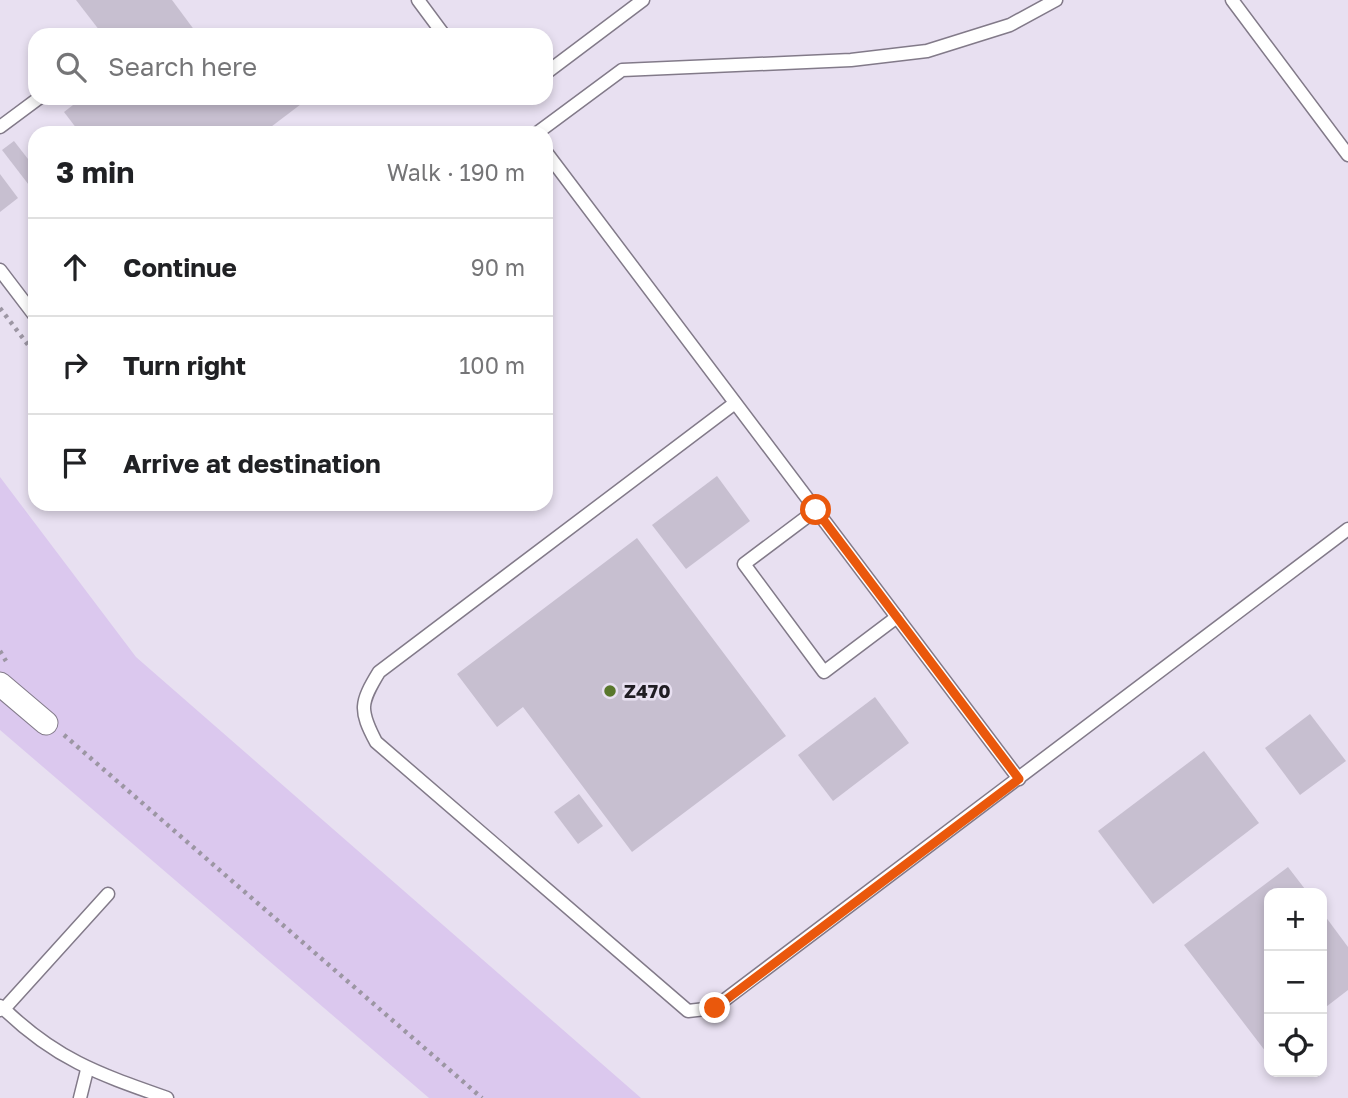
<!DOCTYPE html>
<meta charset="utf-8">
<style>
:root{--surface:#fff;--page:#f6f6f6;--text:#202124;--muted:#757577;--line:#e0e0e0}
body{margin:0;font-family:"Golos Text",sans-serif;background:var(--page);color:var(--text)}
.controls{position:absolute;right:21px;bottom:21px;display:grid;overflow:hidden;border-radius:14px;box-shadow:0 4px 10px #0003}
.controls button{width:63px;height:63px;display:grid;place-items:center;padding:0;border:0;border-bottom:2px solid var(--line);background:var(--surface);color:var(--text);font:35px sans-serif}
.stop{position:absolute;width:21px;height:21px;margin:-16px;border:5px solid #ea580c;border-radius:50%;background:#fff}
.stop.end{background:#ea580c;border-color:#fff;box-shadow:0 2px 7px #0008}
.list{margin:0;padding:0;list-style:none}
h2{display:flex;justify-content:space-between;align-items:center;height:91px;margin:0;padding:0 28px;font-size:30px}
h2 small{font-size:23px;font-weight:400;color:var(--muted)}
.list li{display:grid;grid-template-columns:46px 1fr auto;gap:21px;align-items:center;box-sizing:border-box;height:98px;padding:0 28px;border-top:2px solid var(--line)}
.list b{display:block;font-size:26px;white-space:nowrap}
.list em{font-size:23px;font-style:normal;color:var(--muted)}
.icon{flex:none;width:38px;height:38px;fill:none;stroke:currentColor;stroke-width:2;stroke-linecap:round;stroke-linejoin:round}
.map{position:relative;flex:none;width:1348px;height:1098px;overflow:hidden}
.search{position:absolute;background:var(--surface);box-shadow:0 4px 10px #0003;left:28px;top:28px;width:525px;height:77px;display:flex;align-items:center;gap:18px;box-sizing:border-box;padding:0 24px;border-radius:21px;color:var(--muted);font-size:26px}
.panel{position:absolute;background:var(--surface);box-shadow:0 4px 10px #0003;left:28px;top:126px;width:525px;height:385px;border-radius:21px}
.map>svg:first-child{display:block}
.green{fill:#dbc8ee}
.building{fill:#c7bfd0}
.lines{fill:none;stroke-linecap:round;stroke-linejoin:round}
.service-casing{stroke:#827a89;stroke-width:15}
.minor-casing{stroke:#827a89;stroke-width:25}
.path{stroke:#9c96a3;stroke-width:4.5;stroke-dasharray:3.5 5;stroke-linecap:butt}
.service{stroke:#fff;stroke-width:12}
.minor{stroke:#fff;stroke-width:23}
.route{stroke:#ea580c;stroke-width:9}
.poi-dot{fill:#59772c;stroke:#e8e0f1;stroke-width:2.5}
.labels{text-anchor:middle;stroke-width:5;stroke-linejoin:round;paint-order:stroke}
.poi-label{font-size:19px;font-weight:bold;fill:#201d23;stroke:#e8e0f1;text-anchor:start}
</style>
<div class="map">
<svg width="1348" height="1098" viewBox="0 0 1348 1098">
<rect width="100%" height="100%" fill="#e8e0f1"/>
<path class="green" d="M0 477 136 657 641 1098H429L0 730Z"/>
<g class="building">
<path d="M76 0H172L198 35H103Z"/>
<path d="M82 98H309L263 133H80L64 112Z"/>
<path d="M14 141 35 168 32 189 2 150Z"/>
<path d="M0 174 18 198 0 212Z"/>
<path d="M717 476 750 521 686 569 652 525Z"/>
<path d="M637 538 786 736 632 852 523 707 497 727 457 674Z"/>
<path d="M875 697 909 743 833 801 798 755Z"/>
<path d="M1310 714 1346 761 1300 795 1265 748Z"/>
<path d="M1204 751 1259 823 1153 904 1098 831Z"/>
<path d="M579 794 603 826 578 844 554 812Z"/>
<path d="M1288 867 1308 893H1269V1050L1266 1052 1184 945Z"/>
<path d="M1322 912 1348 947V990L1322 1010Z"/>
</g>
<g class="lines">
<g class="service-casing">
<g id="service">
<path d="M418 0 444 35"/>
<path d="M1232 0 1348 155"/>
<path d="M546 73 643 0"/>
<path d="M0 127 39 98"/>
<path d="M537 133 622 70 851 60 927 51 1010 25 1056 0"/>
<path d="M546 152 1019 779"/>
<path d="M0 270 35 316"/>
<path d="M735 403 379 672C360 703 359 710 376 742L688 1011 714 1008 1348 529"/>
<path d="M816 510 744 564 824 672 897 617"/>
<path d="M0 1006 4 1009 108 894"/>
<path d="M0 1010 4 1009C57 1060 99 1074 167 1098"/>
<path d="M80 1098 87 1070"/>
</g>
</g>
<g class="minor-casing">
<path id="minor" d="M0 684 46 723"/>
</g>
<g class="path">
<path d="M0 308 35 354"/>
<path d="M0 651 6 661"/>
<path d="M64 735 482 1098"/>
</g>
<use href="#service" class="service"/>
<use href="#minor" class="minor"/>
</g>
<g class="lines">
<path class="route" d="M715 1008 1019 779 816 510"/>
</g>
<circle class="poi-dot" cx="610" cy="691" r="7"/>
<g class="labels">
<g class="poi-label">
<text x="624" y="698">Z470</text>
</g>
</g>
</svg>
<div class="controls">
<button>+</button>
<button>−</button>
<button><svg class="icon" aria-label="locate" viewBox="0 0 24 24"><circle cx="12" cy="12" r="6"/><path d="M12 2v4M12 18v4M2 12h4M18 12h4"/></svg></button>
</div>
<div class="stop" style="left:816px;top:510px"></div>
<div class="stop end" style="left:715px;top:1008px"></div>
<div class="search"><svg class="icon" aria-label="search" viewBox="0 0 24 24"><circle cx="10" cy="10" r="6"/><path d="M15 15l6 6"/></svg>Search here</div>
<section class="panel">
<h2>3 min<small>Walk · 190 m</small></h2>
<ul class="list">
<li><svg class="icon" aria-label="ahead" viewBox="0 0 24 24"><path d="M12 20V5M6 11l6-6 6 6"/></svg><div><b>Continue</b></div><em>90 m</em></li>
<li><svg class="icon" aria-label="right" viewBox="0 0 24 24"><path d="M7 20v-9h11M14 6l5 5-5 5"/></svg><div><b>Turn right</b></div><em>100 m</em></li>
<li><svg class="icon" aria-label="arrive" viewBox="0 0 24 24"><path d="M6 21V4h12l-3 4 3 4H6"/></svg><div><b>Arrive at destination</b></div></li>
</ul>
</section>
</div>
